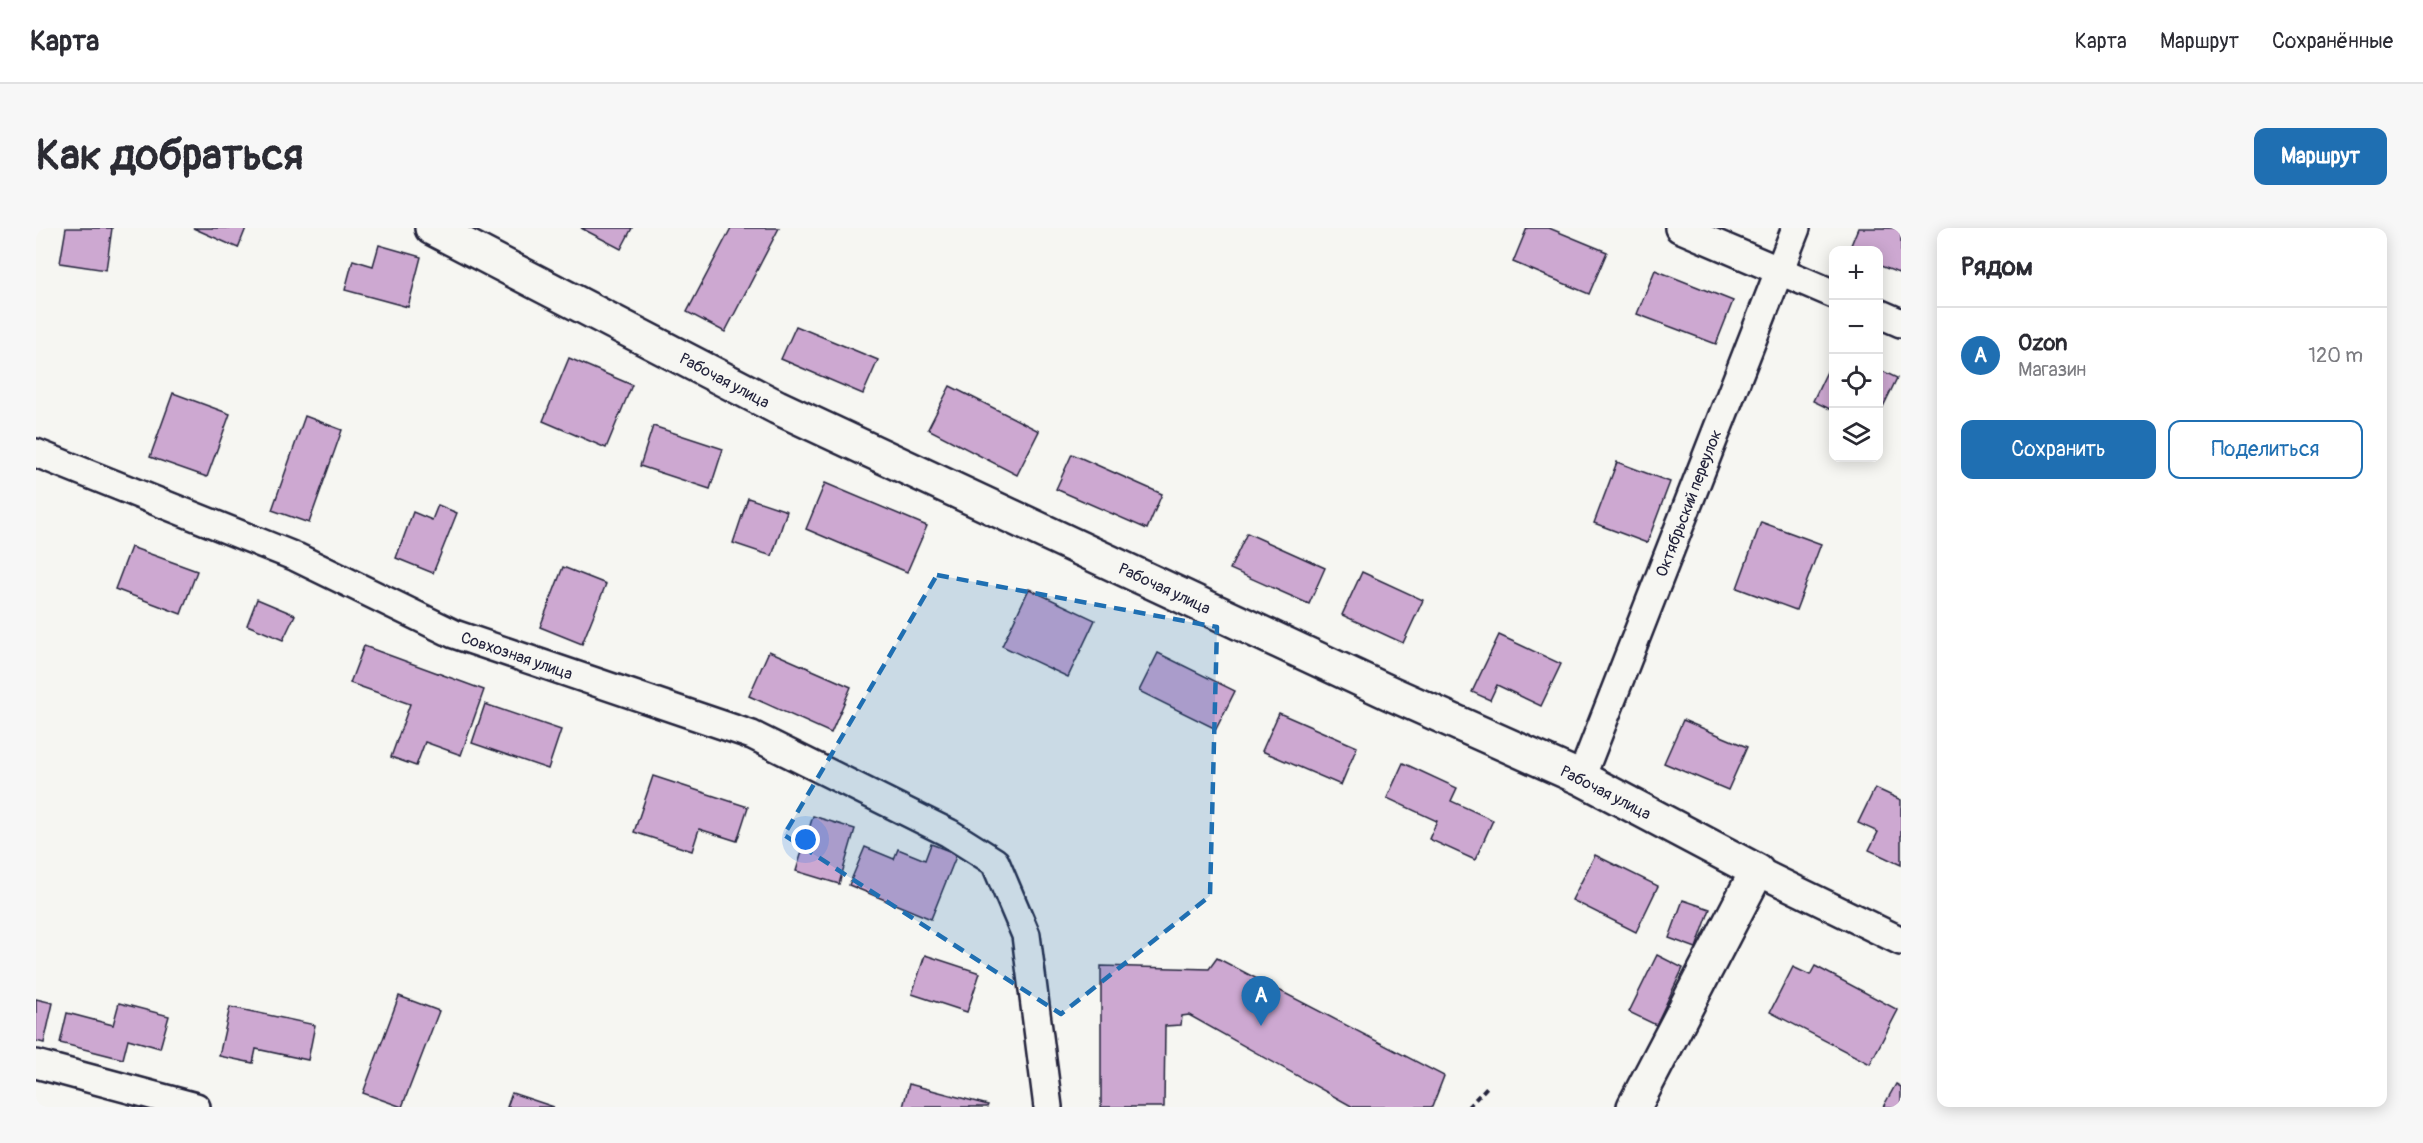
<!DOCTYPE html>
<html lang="ru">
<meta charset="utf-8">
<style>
:root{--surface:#fff;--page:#f7f7f7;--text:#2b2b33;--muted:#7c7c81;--line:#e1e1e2;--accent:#1f6fb2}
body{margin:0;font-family:Pangolin,sans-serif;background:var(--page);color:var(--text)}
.controls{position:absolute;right:18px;top:18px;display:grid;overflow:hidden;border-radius:12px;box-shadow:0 3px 15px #0003}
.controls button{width:54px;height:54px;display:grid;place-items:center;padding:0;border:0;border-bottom:2px solid var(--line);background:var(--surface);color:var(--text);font:30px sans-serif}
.you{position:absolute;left:770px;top:612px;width:21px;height:21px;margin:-15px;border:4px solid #fff;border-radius:50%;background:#1a73e8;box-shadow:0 0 0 9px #1a73e833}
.badge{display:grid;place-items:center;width:39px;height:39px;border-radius:50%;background:var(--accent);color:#fff;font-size:20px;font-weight:700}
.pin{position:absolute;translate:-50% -50px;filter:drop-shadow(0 2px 3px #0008)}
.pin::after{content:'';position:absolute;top:32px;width:21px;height:18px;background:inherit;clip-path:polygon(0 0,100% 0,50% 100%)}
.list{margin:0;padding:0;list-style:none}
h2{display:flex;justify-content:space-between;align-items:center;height:78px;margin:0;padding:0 24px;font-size:26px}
h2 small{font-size:20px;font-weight:400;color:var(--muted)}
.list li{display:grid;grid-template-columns:39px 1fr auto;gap:18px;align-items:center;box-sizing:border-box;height:96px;padding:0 24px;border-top:2px solid var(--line)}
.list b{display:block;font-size:22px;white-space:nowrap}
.list p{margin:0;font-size:20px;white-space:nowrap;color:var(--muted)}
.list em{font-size:20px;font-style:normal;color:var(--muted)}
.actions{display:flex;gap:12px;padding:18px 24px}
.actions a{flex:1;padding:14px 0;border:2px solid var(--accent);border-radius:12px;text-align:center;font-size:21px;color:var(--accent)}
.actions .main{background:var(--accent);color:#fff}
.icon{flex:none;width:33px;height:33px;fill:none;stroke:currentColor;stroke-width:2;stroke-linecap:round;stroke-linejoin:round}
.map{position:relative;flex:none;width:1865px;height:879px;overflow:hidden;border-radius:12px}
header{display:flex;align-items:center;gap:36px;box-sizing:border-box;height:84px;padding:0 30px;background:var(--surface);border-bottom:2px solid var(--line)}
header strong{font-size:28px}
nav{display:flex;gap:33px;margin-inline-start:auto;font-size:21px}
.intro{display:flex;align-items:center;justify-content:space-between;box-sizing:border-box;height:144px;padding:0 36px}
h1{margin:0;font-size:42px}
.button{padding:15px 27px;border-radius:12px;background:var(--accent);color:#fff;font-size:21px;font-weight:700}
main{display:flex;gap:36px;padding:0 36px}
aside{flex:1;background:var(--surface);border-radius:12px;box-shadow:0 3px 15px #0003}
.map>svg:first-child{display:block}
.building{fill:#cda8d1;stroke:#22223b;stroke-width:1.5}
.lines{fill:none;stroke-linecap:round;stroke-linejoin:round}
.minor-casing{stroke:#22223b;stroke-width:32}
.tertiary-casing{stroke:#22223b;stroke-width:38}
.path{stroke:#22223b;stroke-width:4;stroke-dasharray:6 4.5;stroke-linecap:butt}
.minor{stroke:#f6f6f2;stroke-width:27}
.tertiary{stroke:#f6f6f2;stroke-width:33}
.marked{fill:#1f6fb2;fill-opacity:0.2;stroke:#1f6fb2;stroke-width:4.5;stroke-dasharray:12 8;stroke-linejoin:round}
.labels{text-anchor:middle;stroke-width:6;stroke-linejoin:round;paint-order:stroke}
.street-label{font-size:16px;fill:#22223b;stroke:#f6f6f2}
</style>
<header>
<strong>Карта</strong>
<nav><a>Карта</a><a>Маршрут</a><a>Сохранённые</a></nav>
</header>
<div class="intro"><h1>Как добраться</h1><a class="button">Маршрут</a></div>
<main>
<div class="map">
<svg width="1865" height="879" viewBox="0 0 1865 879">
<rect width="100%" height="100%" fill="#f6f6f2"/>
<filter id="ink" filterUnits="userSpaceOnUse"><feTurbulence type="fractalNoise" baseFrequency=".0167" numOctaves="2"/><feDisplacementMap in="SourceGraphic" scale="12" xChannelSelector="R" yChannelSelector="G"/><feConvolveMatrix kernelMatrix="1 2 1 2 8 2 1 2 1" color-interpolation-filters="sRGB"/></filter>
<g filter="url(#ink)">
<g class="building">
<path d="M30 0H76L70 42 24 35Z"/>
<path d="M157 0H210L202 20Z"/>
<path d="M545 0H596L585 21Z"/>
<path d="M695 0H743L689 104 651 84Z"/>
<path d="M1491 0H1513L1571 24 1553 66 1477 34Z"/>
<path d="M1822 0H1865V46L1842 37V22H1813Z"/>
<path d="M343 17 385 29 372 79 309 62 317 32 337 38Z"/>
<path d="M1619 42 1697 73 1680 116 1601 86Z"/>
<path d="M760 98 842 132 827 166 745 131Z"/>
<path d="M1798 129V183L1777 173Z"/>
<path d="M533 130 596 157 570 220 507 193Z"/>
<path d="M1842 141 1861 150 1842 189Z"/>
<path d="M914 158 1003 203 981 247 892 201Z"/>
<path d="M137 165 194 186 171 249 114 229Z"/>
<path d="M269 188 306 202 273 295 236 282Z"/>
<path d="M617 198 687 221 674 261 604 238Z"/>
<path d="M1036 226 1126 266 1111 301 1020 261Z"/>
<path d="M1581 234 1634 254 1611 315 1558 295Z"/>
<path d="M789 255 891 298 871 344 770 301Z"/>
<path d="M712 270 751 283 736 328 697 315Z"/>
<path d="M402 277 421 285 397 345 360 330 377 284 396 292Z"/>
<path d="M1725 294 1785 316 1760 382 1701 360Z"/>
<path d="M1211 305 1289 340 1273 376 1194 341Z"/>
<path d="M95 319 161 343 145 386 79 361Z"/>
<path d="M527 339 570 356 546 416 504 399Z"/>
<path d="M1326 344 1387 372 1367 415 1306 387Z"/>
<path d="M993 361 1059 392 1032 449 966 418Z"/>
<path d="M221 371 259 387 247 412 211 397Z"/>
<path d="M1463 407 1525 436 1505 478 1461 457 1454 472 1436 464Z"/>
<path d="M328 418 448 462 425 527 389 514 380 538 355 529 374 476 314 455Z"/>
<path d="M733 423 815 459 795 505 713 468Z"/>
<path d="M1122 425 1199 463 1180 501 1103 463Z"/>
<path d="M449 476 525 502 512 541 436 515Z"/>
<path d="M1243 485 1321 519 1305 557 1226 523Z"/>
<path d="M1647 492 1711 519 1692 562 1628 535Z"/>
<path d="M1367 535 1421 560 1415 573 1457 592 1439 632 1393 611 1401 593 1351 570Z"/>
<path d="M617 548 712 579 701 613 663 601 656 623 598 604Z"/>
<path d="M1839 560 1865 572V637L1833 622 1842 604 1822 595Z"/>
<path d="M777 588 819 601 803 656 760 643Z"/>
<path d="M895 616 921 626 895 691 813 657 829 619 858 631 862 621 889 632Z"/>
<path d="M1559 627 1622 658 1600 704 1536 672Z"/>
<path d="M1647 672 1674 681 1660 720 1633 710Z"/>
<path d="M889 727 944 745 931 784 876 766Z"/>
<path d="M1621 727 1647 740 1620 797 1593 784Z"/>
<path d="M1181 730 1408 848 1396 879H1317L1153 787 1146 788 1145 797 1129 798 1128 879H1065V738L1173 741Z"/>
<path d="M1779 738 1862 782 1834 836 1734 784 1757 739 1774 747Z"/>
<path d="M363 768 403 783 366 879 327 865Z"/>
<path d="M0 771 17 775 8 815 0 813Z"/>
<path d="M83 775 133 788 124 820 92 811 87 831 24 815 31 785 77 797Z"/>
<path d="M194 779 279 797 272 832 220 821 217 835 183 828Z"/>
<path d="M873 856 952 877 951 879H867Z"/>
<path d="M1860 856 1865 859V879H1847Z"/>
<path d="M476 865 518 879H471Z"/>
</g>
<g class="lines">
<g class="minor-casing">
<g id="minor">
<path d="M1643 0 1798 66"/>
<path d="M1842 85 1865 95"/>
<path d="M0 225 260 329 418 406 716 507 913 605 959 634 990 707 1012 879"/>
<path d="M1545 550 1760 0"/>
<path d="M1721 643 1865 713"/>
<path d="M0 836 160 879"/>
</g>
</g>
<g class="tertiary-casing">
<path id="tertiary" d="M396 0 741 179 1354 465 1545 550 1721 643 1598 879"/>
</g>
<path class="path" d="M1432 879 1452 858"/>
<use href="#minor" class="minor"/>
<use href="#tertiary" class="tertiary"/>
</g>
</g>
<path class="marked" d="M901 347 1181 399 1174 668 1025 786 748 607Z"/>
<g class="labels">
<g class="street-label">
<text transform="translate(689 152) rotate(28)" y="6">Рабочая улица</text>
<text transform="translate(1652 275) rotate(-69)" y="6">Октябрьский переулок</text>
<text transform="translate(1129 360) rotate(25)" y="6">Рабочая улица</text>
<text transform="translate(481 427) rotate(19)" y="6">Совхозная улица</text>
<text transform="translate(1570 564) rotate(27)" y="6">Рабочая улица</text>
</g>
</g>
</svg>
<div class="controls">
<button>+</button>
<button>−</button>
<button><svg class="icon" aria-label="locate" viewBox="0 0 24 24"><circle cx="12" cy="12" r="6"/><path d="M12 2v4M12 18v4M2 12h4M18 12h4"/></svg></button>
<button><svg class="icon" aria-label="layers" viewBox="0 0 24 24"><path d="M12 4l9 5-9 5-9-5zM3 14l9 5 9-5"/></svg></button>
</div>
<div class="you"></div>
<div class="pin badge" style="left:1225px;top:798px">A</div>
</div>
<aside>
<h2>Рядом<small></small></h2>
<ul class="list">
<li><span class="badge">A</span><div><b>Ozon</b><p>Магазин</p></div><em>120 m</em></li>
</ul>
<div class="actions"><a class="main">Сохранить</a><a>Поделиться</a></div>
</aside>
</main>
